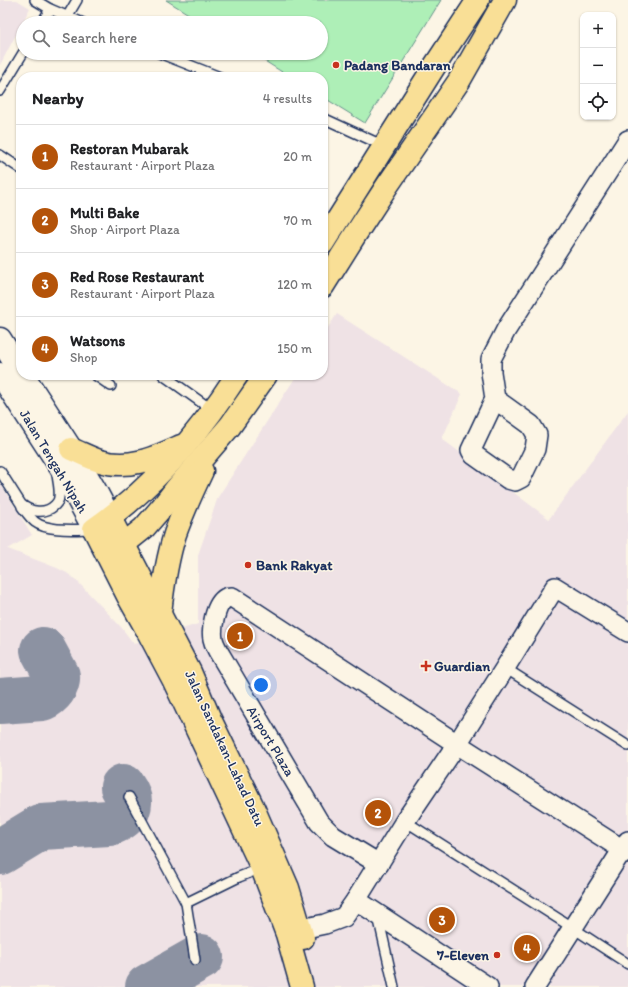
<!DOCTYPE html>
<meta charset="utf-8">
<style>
:root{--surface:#fff;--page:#f2f2f2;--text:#202124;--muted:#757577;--line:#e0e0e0;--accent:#b45309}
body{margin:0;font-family:Itim,sans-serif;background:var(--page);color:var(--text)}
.controls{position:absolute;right:12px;top:12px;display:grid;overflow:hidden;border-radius:8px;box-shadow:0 1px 3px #0004}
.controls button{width:36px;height:36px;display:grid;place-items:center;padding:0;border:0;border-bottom:1px solid var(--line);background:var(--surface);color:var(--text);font:20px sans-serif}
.you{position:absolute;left:261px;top:685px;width:14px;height:14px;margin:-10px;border:3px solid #fff;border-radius:50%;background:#1a73e8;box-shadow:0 0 0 6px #1a73e833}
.badge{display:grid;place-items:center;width:26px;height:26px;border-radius:50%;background:var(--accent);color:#fff;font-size:13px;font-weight:700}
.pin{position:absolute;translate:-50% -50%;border:2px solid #fff;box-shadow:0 1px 4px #0006}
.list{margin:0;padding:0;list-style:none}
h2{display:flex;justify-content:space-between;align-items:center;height:52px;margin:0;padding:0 16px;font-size:17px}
h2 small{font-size:13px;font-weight:400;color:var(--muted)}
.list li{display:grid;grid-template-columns:26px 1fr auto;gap:12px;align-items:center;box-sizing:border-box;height:64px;padding:0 16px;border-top:1px solid var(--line)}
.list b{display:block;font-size:15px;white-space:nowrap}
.list p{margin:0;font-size:13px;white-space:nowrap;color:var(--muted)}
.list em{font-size:13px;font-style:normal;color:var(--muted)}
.icon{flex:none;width:22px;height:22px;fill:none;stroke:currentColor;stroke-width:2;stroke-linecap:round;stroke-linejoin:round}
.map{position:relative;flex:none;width:628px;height:987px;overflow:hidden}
.search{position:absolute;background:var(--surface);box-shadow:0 1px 3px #0004;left:16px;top:16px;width:312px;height:44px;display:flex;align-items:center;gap:10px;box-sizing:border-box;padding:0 14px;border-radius:22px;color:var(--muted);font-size:15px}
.panel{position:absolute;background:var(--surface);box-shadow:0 1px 3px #0004;left:16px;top:72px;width:312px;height:308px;border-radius:16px}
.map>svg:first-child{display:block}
.built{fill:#efe2e5}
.pitch{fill:#aeefb7;stroke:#648f8a}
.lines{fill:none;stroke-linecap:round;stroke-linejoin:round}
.taxiway{stroke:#8c92a2;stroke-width:46}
.lane-casing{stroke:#1b2f5e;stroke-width:12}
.street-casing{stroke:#1b2f5e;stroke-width:22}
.secondary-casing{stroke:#1b2f5e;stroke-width:25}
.highway-casing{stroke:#1b2f5e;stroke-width:25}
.lane{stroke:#fcf5e5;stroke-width:9}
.street{stroke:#fcf5e5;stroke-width:19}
.secondary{stroke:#fcf5e5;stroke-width:22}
.highway{stroke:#f9df96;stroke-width:22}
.poi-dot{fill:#c8321e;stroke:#fcf5e5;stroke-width:1.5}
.labels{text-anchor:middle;stroke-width:3;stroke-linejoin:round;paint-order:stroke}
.poi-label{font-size:14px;font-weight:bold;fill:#1b2f5e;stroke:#fcf5e5;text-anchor:start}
.street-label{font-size:14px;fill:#1b2f5e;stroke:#fcf5e5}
</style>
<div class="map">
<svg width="628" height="987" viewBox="0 0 628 987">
<rect width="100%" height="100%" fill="#fcf5e5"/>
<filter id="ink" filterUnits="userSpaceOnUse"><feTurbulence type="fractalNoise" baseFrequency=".025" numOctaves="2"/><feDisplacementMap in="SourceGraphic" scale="8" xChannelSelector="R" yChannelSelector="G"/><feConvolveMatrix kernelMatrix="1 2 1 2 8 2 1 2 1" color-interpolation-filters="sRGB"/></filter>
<g filter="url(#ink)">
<g class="built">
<path d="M0 0H17L30 8 0 65Z"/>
<path d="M337 314 462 394 442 439 549 519 628 411V987H0V483L32 535 8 549 57 568 67 573 76 580 121 627 134 644 198 624V555L218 497 297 375H323V335Z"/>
</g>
<path class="pitch" d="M166 0H441L365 123 323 97V77H290L252 53H321V23H203Z"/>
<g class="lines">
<g class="taxiway">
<path d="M0 701 42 698C51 694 58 685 57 676L43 650"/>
<path d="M0 852 41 827 109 823C128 817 135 804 123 787"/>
<path d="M148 987 201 957"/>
</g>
<g class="lane-casing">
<g id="lane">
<path d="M35 0 50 9 83 23"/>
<path d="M67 17 77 0"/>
<path d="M42 23 50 9"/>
<path d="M159 53 220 77"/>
<path d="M0 91 23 53"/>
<path d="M323 118 384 146"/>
<path d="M0 155 21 169"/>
<path d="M95 375 111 386"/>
<path d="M163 375 212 410"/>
<path d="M0 471 21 504C30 512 45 515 55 505 57 503 59 500 59 497 60 490 58 482 57 475"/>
<path d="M22 507C26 512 30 518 35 522 48 532 77 529 93 529"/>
<path d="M505 668 628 746"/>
<path d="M129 797 186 903 239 877 262 868"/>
<path d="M405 821 573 928 628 964"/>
<path d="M186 903 195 960"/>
<path d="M378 916 394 987"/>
</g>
</g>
<g class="street-casing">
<g id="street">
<path d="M495 399 531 425 537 435 535 449 521 478 515 481 508 479 474 455 471 450 495 399 491 372V359L506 330 628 140"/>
<path d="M379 864 333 836 319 822 218 651C216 647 214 644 213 639 211 629 215 604 226 598 228 597 230 597 232 597L457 744 628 853"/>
<path d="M356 900 488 987"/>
<path d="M301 929 325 924 344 917 356 900 405 821 457 744 505 668 555 587 628 632"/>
<path d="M535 987 628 841"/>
</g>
</g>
<g class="secondary-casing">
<g id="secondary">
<path d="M0 339 21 372"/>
<path d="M0 374 61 468 94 529"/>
<path d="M23 375 71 449 94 488 110 518"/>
</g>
</g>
<g class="highway-casing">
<g id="highway">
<path d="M323 243 434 67 478 0"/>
<path d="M323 286 355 235 387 186 459 81 505 0"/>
<path d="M237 375C199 434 152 489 94 529L128 596 146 628 173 679 262 868 287 934 302 987"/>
<path d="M71 449C81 453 90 458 100 461 129 470 154 458 181 446"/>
<path d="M110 518 190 672 210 719 252 805 288 888 303 938"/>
<path d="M111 551 124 544 144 528 163 506 176 489 230 426 266 375"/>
<path d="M160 613C163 586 167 559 175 534 183 512 192 492 202 471"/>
</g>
</g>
<use href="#lane" class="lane"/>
<use href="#street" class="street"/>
<use href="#secondary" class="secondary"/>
<use href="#highway" class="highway"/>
</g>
</g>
<g class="poi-dot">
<circle cx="336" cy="65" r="4"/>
<circle cx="248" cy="565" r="4"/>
<path d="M424 660h4v4h4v4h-4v4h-4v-4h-4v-4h4z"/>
<circle cx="497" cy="955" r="4"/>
</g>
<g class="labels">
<g class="poi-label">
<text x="344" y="70">Padang Bandaran</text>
<text x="256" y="570">Bank Rakyat</text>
<text x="434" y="671">Guardian</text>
<text x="489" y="960" text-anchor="end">7-Eleven</text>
</g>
<g class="street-label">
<text transform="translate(54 461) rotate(59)" y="5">Jalan Tengah Nipah</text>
<text transform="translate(271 741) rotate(59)" y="5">Airport Plaza</text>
<text transform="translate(225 748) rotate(65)" y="5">Jalan Sandakan-Lahad Datu</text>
</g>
</g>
</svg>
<div class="controls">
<button>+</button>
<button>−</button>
<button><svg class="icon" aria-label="locate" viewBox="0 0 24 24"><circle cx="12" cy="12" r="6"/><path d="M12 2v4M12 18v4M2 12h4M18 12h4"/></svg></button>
</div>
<div class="you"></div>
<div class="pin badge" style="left:240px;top:636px">1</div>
<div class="pin badge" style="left:378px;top:813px">2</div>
<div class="pin badge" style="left:442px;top:920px">3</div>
<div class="pin badge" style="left:527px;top:948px">4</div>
<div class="search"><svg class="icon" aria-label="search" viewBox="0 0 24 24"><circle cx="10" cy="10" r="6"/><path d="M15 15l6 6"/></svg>Search here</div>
<section class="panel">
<h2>Nearby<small>4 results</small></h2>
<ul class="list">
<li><span class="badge">1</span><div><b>Restoran Mubarak</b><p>Restaurant · Airport Plaza</p></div><em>20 m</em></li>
<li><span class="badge">2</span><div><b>Multi Bake</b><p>Shop · Airport Plaza</p></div><em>70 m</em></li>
<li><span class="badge">3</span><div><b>Red Rose Restaurant</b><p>Restaurant · Airport Plaza</p></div><em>120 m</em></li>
<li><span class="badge">4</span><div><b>Watsons</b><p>Shop</p></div><em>150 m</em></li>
</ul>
</section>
</div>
